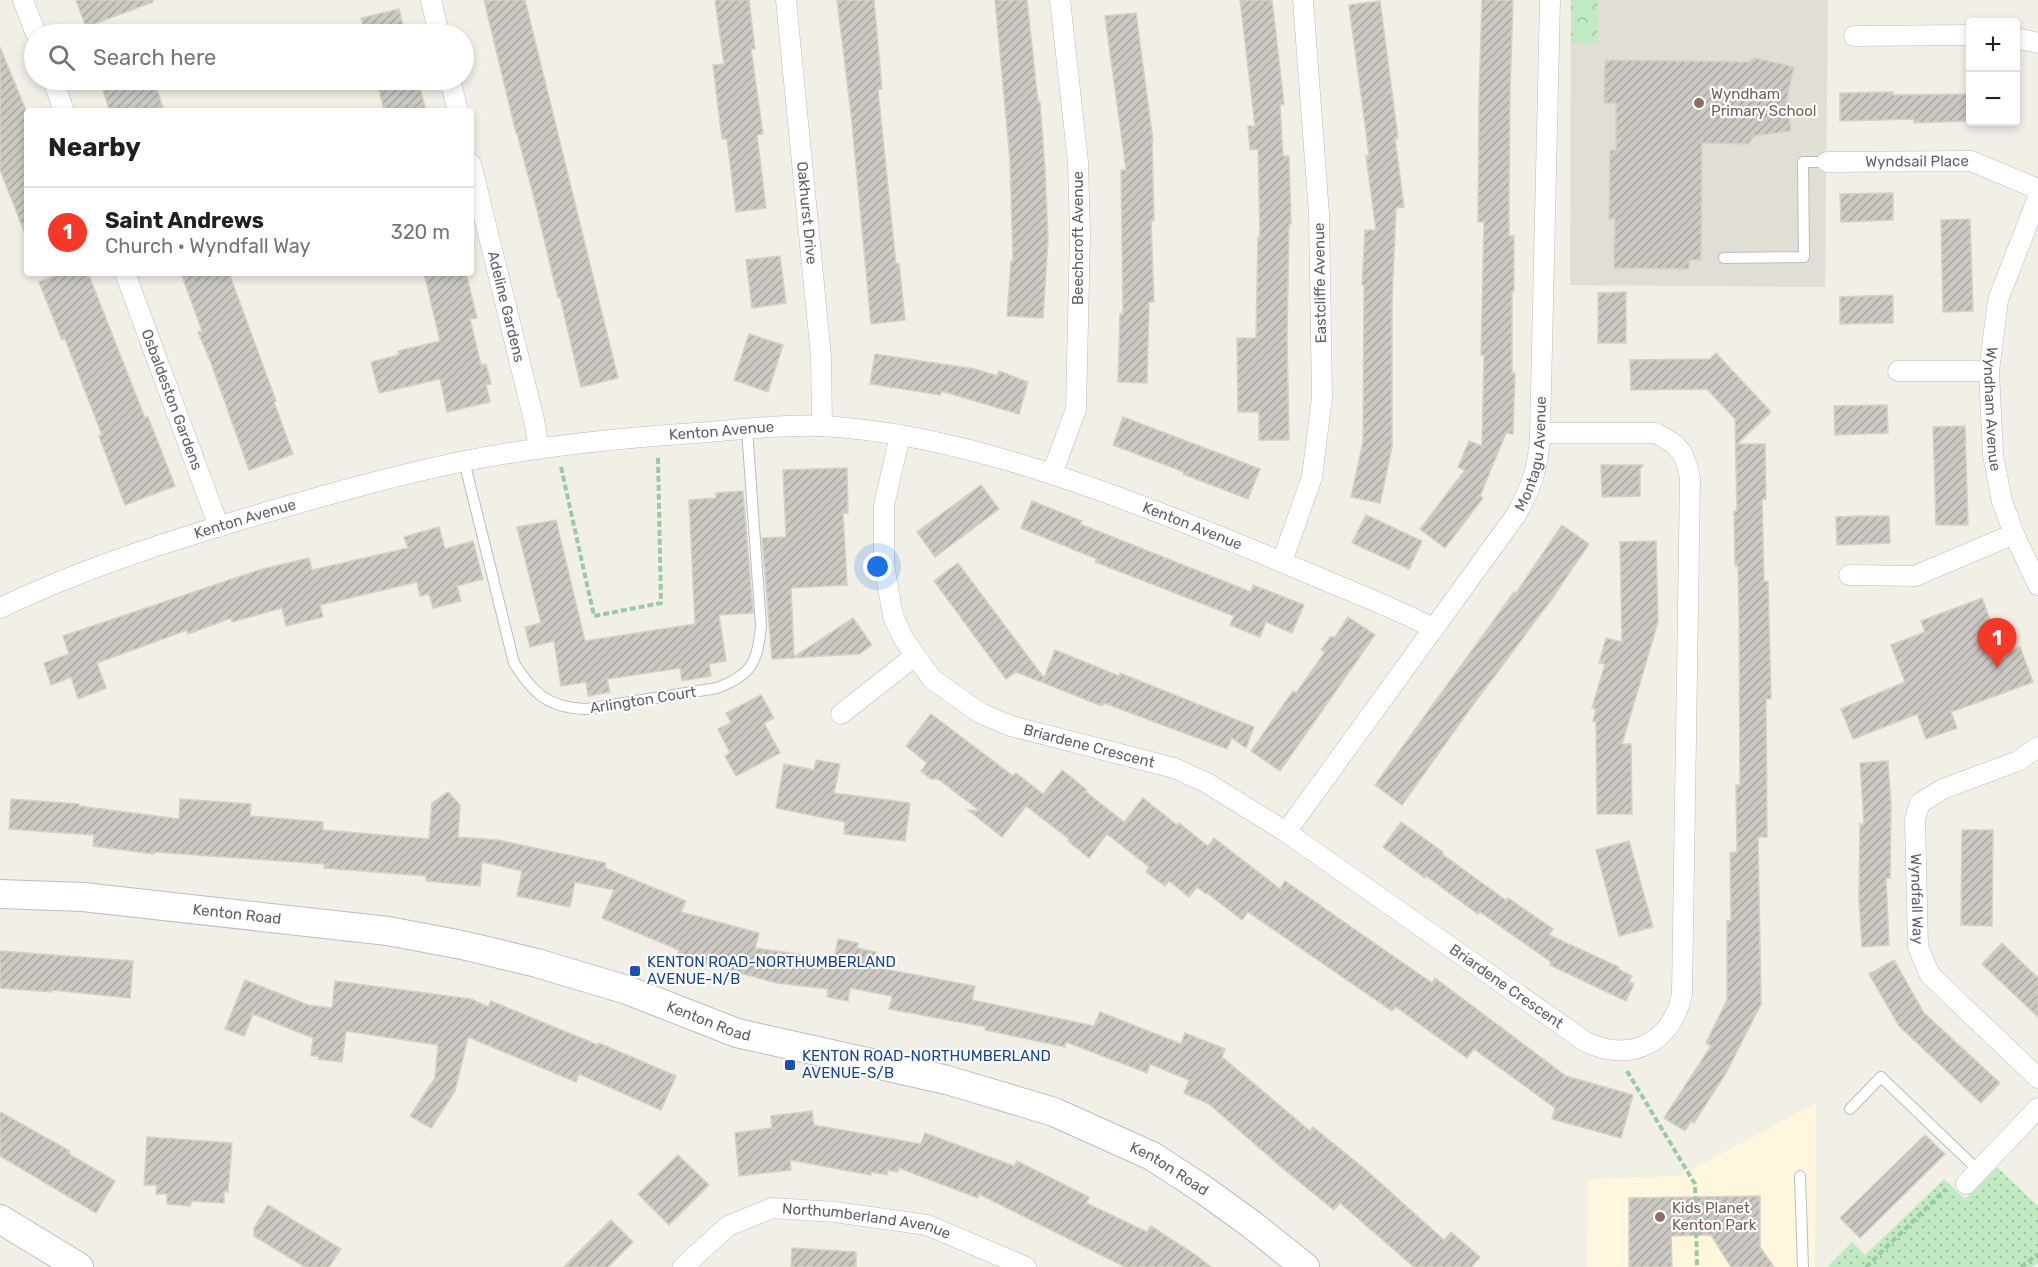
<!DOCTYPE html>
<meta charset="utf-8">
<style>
:root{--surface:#fff;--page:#f2f2f2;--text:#202124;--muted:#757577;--line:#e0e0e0;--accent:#f53929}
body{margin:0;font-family:Rubik,sans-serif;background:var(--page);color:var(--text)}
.controls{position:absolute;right:18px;top:18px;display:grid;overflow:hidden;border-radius:6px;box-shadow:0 3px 9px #0003}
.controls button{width:54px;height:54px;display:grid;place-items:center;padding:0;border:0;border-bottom:2px solid var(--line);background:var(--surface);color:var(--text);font:30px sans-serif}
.you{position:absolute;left:878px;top:567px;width:21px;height:21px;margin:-15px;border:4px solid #fff;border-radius:50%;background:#1a73e8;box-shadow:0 0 0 9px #1a73e833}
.badge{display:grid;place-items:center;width:39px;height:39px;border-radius:50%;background:var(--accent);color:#fff;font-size:20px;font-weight:700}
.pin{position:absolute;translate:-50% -50px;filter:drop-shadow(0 2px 3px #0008)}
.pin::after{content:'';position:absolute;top:32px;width:21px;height:18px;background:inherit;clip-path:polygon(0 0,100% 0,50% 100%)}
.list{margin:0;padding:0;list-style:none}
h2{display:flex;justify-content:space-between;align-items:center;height:78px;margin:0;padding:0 24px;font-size:26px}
h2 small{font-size:20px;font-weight:400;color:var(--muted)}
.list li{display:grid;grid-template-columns:39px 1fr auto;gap:18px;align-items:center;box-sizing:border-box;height:90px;padding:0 24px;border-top:2px solid var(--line)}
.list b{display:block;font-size:22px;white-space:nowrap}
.list p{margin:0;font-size:20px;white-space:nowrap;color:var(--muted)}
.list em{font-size:20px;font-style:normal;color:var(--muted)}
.icon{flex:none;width:33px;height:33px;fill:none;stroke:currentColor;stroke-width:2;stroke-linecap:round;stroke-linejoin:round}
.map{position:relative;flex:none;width:2038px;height:1267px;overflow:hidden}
.search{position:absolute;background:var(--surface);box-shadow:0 3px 9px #0003;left:24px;top:24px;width:450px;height:66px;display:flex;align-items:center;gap:15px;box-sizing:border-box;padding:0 21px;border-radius:33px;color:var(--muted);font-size:22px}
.panel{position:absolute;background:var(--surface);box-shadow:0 3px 9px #0003;left:24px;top:108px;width:450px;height:168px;border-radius:6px}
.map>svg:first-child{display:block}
.commercial{fill:#fff7dd}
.education{fill:#e1ded5}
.grass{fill:url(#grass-dots)}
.park{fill:url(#park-crowns)}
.building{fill:url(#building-hatch);stroke:#d6d1c4;stroke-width:1.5}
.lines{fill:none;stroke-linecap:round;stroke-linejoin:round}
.lane-casing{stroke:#b9bcc1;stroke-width:12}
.street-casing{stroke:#b9bcc1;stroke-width:21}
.secondary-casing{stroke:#babdc3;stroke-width:30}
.path{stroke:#99c9a7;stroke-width:4;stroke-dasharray:6 3;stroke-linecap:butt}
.lane{stroke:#fff;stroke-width:10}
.street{stroke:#fff;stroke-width:20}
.secondary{stroke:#fff;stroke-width:28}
.education-dot{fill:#8d6e63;stroke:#fff;stroke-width:2}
.transit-dot{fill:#1a4fb4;stroke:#fff;stroke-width:2}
.labels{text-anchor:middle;stroke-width:4.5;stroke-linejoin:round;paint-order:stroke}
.education-label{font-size:15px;fill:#785e54;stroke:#fff;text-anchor:start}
.street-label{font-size:15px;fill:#5e6268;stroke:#fff}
.transit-label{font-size:15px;fill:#164399;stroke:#fff;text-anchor:start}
</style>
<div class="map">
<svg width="2038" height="1267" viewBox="0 0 2038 1267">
<defs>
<pattern id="grass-dots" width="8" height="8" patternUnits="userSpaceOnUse" patternTransform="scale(1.5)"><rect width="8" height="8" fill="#c2eac2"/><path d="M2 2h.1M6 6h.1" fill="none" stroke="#a1c1a1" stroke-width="1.8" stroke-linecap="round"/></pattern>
<pattern id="park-crowns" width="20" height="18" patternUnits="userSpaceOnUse" patternTransform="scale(1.5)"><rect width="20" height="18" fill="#c2eac2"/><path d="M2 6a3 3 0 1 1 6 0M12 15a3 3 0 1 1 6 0" fill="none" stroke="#a1c1a1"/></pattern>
<pattern id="building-hatch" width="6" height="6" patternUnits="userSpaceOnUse" patternTransform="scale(1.5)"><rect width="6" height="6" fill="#ccc9c3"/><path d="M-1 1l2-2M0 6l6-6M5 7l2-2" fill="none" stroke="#a9a7a2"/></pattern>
</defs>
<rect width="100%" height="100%" fill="#f1efe6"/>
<path class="commercial" d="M1816 1103 1815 1267H1587L1588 1179 1679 1176Z"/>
<path class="education" d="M1571 0H1828L1825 287 1570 285Z"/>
<path class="grass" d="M1997 1167 2038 1206V1263L2032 1267H1827L1852 1242 1865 1255 1944 1179 1965 1199Z"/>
<path class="park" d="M1571 0H1598L1597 43H1571Z"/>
<g class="building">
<path d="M76 0H153V2L86 27Z"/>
<path d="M484 0H525L618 378 581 387 560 297 558 298 538 214 517 133H516Z"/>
<path d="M715 0H749L755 49H751L763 134 757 135 766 208 736 212 727 139H722L713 65 724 64Z"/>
<path d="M837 0H874L882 89 878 90 896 264 899 263 905 320 871 324 851 114Z"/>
<path d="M995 0H1027L1038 102H1040L1045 169 1048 240 1043 318 1007 316 1011 261H1013L1010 160Z"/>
<path d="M1240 0H1272L1284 104 1280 105 1283 156H1289L1291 224H1289L1287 338 1289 440H1259V412H1238L1237 338H1256L1258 237H1260L1258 149 1250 150 1248 126H1255Z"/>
<path d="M1482 0H1513L1510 93 1509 193V236H1514V291H1512V373H1515L1513 434 1506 433 1480 496 1483 498 1445 548 1420 529 1465 470 1458 467 1469 441 1482 446 1484 355H1481L1484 222H1478L1479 98Z"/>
<path d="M1380 1 1398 138H1395L1404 207 1396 208 1392 300V447L1380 503 1351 497 1363 442 1364 285H1362L1365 230H1376L1366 156 1369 155 1349 5Z"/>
<path d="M399 9 405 34H365L361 18Z"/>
<path d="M1136 13 1153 141H1152L1154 221H1151L1154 302H1149L1147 383 1118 382 1120 314H1123L1121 170H1126L1105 16Z"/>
<path d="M0 47 27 113 26 236 0 170Z"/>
<path d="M1755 58 1794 67 1787 99 1791 131 1754 136 1748 144 1702 143 1701 260H1689V269L1614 268 1615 219H1609L1610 150H1616V103H1604L1605 60 1749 62Z"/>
<path d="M110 80H154L164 111H110L103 91 113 87Z"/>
<path d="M377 80H418L426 111H384Z"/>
<path d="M1893 92V95L1967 94 1968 121 1914 123V119L1840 121V93Z"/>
<path d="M1893 193V220L1841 222 1840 194Z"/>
<path d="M1970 219 1973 311 1943 312 1941 220Z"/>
<path d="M780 256 786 303 752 308 746 260Z"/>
<path d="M62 273H88L145 418 148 417 175 486 125 505 99 436 102 435 65 339 62 340 39 282Z"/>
<path d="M181 273H229L276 401 274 402 293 454 249 470 211 363 198 332 202 331Z"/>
<path d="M424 273H466L477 318 470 319 481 365 486 364 491 384 486 385 490 402 447 412 440 379 379 393 371 362 399 355 398 351 440 341Z"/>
<path d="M1626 292V343H1598V293Z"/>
<path d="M1893 295V323L1840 324V297Z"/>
<path d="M749 334 783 345 768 392 734 380Z"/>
<path d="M1716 353 1771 412 1737 444H1765L1766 499H1762L1764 582 1768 581 1771 699H1766L1767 837H1758L1761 1004 1726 1073 1694 1123 1691 1121 1685 1131 1664 1118 1711 1046 1706 1043 1727 1000V921H1731L1730 853 1737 852 1736 785H1740L1739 609 1738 566H1735L1734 511H1737L1735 419 1707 389 1631 390 1630 360 1710 359Z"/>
<path d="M875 354 975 369 997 376 999 371 1028 382 1019 414 941 391 940 395 870 384Z"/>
<path d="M1887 405 1888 433 1835 435 1834 406Z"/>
<path d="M1123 417 1260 469 1248 499 1183 474 1184 472 1113 445Z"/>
<path d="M1965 426 1968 525H1936L1933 427Z"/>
<path d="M1601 465H1643L1640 469V496L1602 497Z"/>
<path d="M847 468 848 513H843L847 585 791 588 794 657 853 618 872 645 859 654 772 659 762 538 786 537 783 470Z"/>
<path d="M981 485 999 509 935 557 917 532Z"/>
<path d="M743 491 753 613 719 615 726 661 709 664 711 676 682 681 680 668 607 679 610 692 588 696 586 682 561 686 554 641 530 647 525 627 541 623 517 527 556 520 585 641 695 624 689 500 716 498V493Z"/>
<path d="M1032 501 1082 521 1080 524 1251 592 1253 585 1304 605 1292 633 1266 622 1260 637 1230 625 1234 616 1095 562 1097 559 1021 528Z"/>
<path d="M1366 515 1422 541 1409 569 1352 543Z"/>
<path d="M1863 516H1889L1890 543 1837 545 1836 517Z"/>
<path d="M1562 525 1589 544 1551 600 1470 709 1402 805 1375 785 1514 592 1516 593Z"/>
<path d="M439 527 445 549 473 541 483 579 457 586 461 601 433 608 429 594 420 596 417 582 320 605 323 617 286 626 282 608 232 622 231 618 188 634 187 630 97 663 106 688 78 699 71 677 51 685 44 663 69 654 63 636 259 570 309 558 312 570 408 548 404 537Z"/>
<path d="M1656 541 1658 622 1622 744H1631L1632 814H1597L1596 722 1593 721 1596 709 1592 708 1605 664 1599 663 1606 638 1622 642 1620 542Z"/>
<path d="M958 563 1044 678 1055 650 1119 676 1120 673 1254 727 1246 748 1232 738 1227 749 1104 703 1102 706 1016 672 1006 679 934 581Z"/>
<path d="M1982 598 2003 654 2020 647 2033 682 1951 712 1957 728 1926 739 1917 714 1853 739 1841 709 1905 682 1891 645 1925 632 1921 621Z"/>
<path d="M1348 617 1375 635 1280 771 1251 751 1293 691 1296 693 1325 652 1321 650 1330 637H1335Z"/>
<path d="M761 695 774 718 764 723 780 753 736 776 725 756 730 753 718 729 731 723 726 713Z"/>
<path d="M931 714 1013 776 1016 773 1043 794 1062 770 1087 790 1085 791 1124 822 1143 798 1177 825 1179 823 1208 846 1214 838 1280 889 1285 881 1432 983 1435 978 1566 1076 1633 1095 1621 1138 1552 1119 1555 1108 1474 1049 1467 1058 1396 1007 1392 1011 1248 912 1242 920 1207 893 1206 894 1197 887 1189 897 1169 881 1165 886 1146 872 1149 867 1107 834 1089 858 1068 841 1069 839 1026 806 1002 837 968 810 980 811 938 779H931L921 771 927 763 906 746Z"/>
<path d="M816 760 840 764 834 793 910 803 905 841 844 834 845 822 776 808 784 764 814 770Z"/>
<path d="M1888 761 1891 805 1890 878H1886L1889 945 1862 947 1859 900 1860 824H1864L1860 763Z"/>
<path d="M448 792 460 805 458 837 497 840 606 863 605 868 686 901 681 912 759 933 755 948 834 959 838 939 858 943 857 948 876 952 873 967 975 986 972 1000 1094 1026 1100 1012 1181 1044 1185 1033 1225 1049 1222 1057 1310 1131 1313 1127 1366 1170 1444 1240 1451 1232 1480 1257 1471 1267H1414L1340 1203 1334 1210 1281 1167 1209 1104 1184 1093 1189 1080 1150 1064 1147 1073 1066 1042 1065 1047 985 1030 986 1027 889 1009 892 996 850 988 848 1001 827 997 828 989 777 983 677 956 679 950 602 918 614 890 575 882 570 907 517 896 522 871 482 862 480 886 426 881V876L324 868V864L155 852 154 854 93 846 94 835 9 829 11 799 79 804V806L179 819 180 799 251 804 250 816 323 822V830L429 839 432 803Z"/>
<path d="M1401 822 1443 852 1442 854 1507 901 1508 898 1553 929 1549 935 1619 967 1618 969 1632 976 1629 982 1634 984 1626 1001 1550 965 1551 962 1480 912 1478 914 1426 876 1425 878 1383 847Z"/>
<path d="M1962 830H1993L1992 926 1961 925Z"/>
<path d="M1629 841 1653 927 1619 936 1596 850Z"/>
<path d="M2002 943 2038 978V1017L1982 964Z"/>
<path d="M0 951 133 961 130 998 52 990V992L0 988Z"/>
<path d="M1894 960 1924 1013 2000 1083 1981 1103 1899 1026 1869 974Z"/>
<path d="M245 980 308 1005 332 1008 335 981 471 999 488 1007 491 1001 598 1045 599 1043 676 1076 661 1110 579 1074 576 1082 468 1037 455 1091 431 1128 410 1116 435 1078 438 1045 346 1031 342 1062 318 1059 319 1056H311L313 1038 253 1014 244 1036 225 1029Z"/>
<path d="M812 1111 814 1125 921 1144 925 1133 1014 1166 1017 1161 1089 1197 1086 1203 1147 1232 1151 1226 1196 1255 1211 1267H1125L979 1194 978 1198 899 1168 898 1172 888 1170 887 1175 871 1172V1175L790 1160 791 1170 739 1176 735 1133 772 1128 771 1116Z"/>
<path d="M0 1112 70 1151 69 1154 115 1181 96 1213 0 1156Z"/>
<path d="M1925 1135 1945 1154 1860 1238 1840 1218Z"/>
<path d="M147 1137 232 1143 228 1192 224 1191V1203L192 1201 190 1206 167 1204V1194H156L157 1185H144Z"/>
<path d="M678 1155 709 1185 669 1225 638 1194Z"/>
<path d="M1760 1196V1247L1774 1267H1731L1711 1235 1671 1236 1672 1267H1629V1198Z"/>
<path d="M268 1205 341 1249 329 1267H305L254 1236V1228Z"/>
<path d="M611 1220 633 1242 608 1267H564Z"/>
<path d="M792 1248 856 1252V1267H791Z"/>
</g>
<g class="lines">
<g class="lane-casing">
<g id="lane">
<path d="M1724 258 1804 257 1803 162H1827"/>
<path d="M464 461 514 663C533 693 548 708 586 709L717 688C752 675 758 661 761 626L747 429"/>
<path d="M1850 1109 1881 1077 1979 1171"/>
<path d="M1800 1176 1803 1267"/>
</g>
</g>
<g class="street-casing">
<g id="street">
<path d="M23 0 36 34"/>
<path d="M431 0 439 34"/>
<path id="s1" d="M786 0 821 356 822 426"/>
<path d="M1854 36 1970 35"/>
<path d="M2016 38 2038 43"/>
<path d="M53 80 64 111"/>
<path d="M450 80 458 111"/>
<path id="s2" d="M1827 162 1971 161 2038 189"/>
<path id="s3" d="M471 164 534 420 539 449"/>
<path id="s4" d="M2038 197 1998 300 1989 371 1993 455 2002 501 2014 534 2038 585"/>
<path id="s5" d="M125 273 219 527"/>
<path d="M1898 371H1989"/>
<path id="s6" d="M900 436 884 505V565L893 616 903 638 932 679 980 713 1011 726 1174 768 1207 783 1286 832 1586 1042C1631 1063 1672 1043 1682 994L1690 478 1687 465 1682 453 1674 444 1656 433H1540"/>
<path d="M1052 474 1076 409 1080 234 1078 162 1060 0"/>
<path d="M1282 562 1312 477 1322 398 1319 214 1303 0"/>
<path d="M1849 575 1915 576 2014 534"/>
<path id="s7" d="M0 608C79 570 163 543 247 518 319 497 391 476 465 461 541 446 619 438 696 433 738 430 781 424 823 426 964 434 1111 493 1241 545 1280 561 1319 578 1358 594 1384 605 1409 615 1434 629"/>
<path d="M841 714 915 656"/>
<path id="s8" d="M2038 747 2018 761 1943 789 1920 803 1915 819 1918 947 1930 975 2038 1078"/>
<path id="s9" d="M1286 832 1516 515C1532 486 1539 466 1540 433L1550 0"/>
<path d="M1966 1184 2038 1108"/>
<path id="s10" d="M683 1267 728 1226 772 1208 835 1212 927 1225 1026 1267"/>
</g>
</g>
<g class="secondary-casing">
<g id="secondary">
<path id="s11" d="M0 894 83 897 388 931 462 945 537 963 627 990 737 1033 947 1080 1054 1112 1152 1156 1204 1190 1251 1224 1305 1267"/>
<path d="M0 1219 79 1267"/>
</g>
</g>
<g class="path">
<path d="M561 467 594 616 661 603 658 457"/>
<path d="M1627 1071 1695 1184 1697 1267"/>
<path d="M1866 1267 1946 1189"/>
<path d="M2021 1267 2038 1254"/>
</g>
<use href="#lane" class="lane"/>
<use href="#street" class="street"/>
<use href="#secondary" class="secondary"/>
</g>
<g class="education-dot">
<circle cx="1699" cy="103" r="6"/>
<circle cx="1660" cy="1217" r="6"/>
</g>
<g class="transit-dot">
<rect x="629" y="965" width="12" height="12" rx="3"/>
<rect x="784" y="1059" width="12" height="12" rx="3"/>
</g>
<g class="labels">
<g class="education-label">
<text x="1711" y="99">Wyndham<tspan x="1711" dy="17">Primary School</tspan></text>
<text x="1672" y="1213">Kids Planet<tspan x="1672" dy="17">Kenton Park</tspan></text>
</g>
<g class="street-label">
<text dy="5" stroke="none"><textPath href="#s2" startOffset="90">Wyndsail Place</textPath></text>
<text dy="5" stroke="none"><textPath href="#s1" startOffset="214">Oakhurst Drive</textPath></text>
<text transform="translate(1078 238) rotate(-90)" y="5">Beechcroft Avenue</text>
<text transform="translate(1320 283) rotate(-91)" y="5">Eastcliffe Avenue</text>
<text dy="5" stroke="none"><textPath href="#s3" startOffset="147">Adeline Gardens</textPath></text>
<text dy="5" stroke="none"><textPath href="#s5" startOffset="135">Osbaldeston Gardens</textPath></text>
<text dy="5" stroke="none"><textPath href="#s4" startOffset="220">Wyndham Avenue</textPath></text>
<text dy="5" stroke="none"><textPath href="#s7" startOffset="747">Kenton Avenue</textPath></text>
<text dy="5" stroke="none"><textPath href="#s9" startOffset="456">Montagu Avenue</textPath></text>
<text dy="5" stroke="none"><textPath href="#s7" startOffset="261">Kenton Avenue</textPath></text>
<text dy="5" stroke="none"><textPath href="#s7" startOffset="1233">Kenton Avenue</textPath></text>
<text transform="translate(643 700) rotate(-9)" y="5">Arlington Court</text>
<text dy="5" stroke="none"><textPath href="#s6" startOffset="430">Briardene Crescent</textPath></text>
<text dy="5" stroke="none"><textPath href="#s8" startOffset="228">Wyndfall Way</textPath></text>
<text dy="5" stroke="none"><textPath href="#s11" startOffset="238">Kenton Road</textPath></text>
<text dy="5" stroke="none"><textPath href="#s6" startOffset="916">Briardene Crescent</textPath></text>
<text dy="5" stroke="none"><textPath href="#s11" startOffset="724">Kenton Road</textPath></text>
<text dy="5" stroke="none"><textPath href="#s11" startOffset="1210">Kenton Road</textPath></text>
<text dy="5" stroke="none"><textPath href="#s10" startOffset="204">Northumberland Avenue</textPath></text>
</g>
<g class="transit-label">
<text x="647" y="967">KENTON ROAD-NORTHUMBERLAND<tspan x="647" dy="17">AVENUE-N/B</tspan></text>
<text x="802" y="1061">KENTON ROAD-NORTHUMBERLAND<tspan x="802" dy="17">AVENUE-S/B</tspan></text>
</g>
</g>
</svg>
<div class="controls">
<button>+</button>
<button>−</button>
</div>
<div class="you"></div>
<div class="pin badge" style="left:1997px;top:668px">1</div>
<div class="search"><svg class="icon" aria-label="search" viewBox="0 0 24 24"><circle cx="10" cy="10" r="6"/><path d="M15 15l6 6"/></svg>Search here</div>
<section class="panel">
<h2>Nearby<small></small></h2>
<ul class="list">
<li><span class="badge">1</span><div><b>Saint Andrews</b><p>Church · Wyndfall Way</p></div><em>320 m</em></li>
</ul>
</section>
</div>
